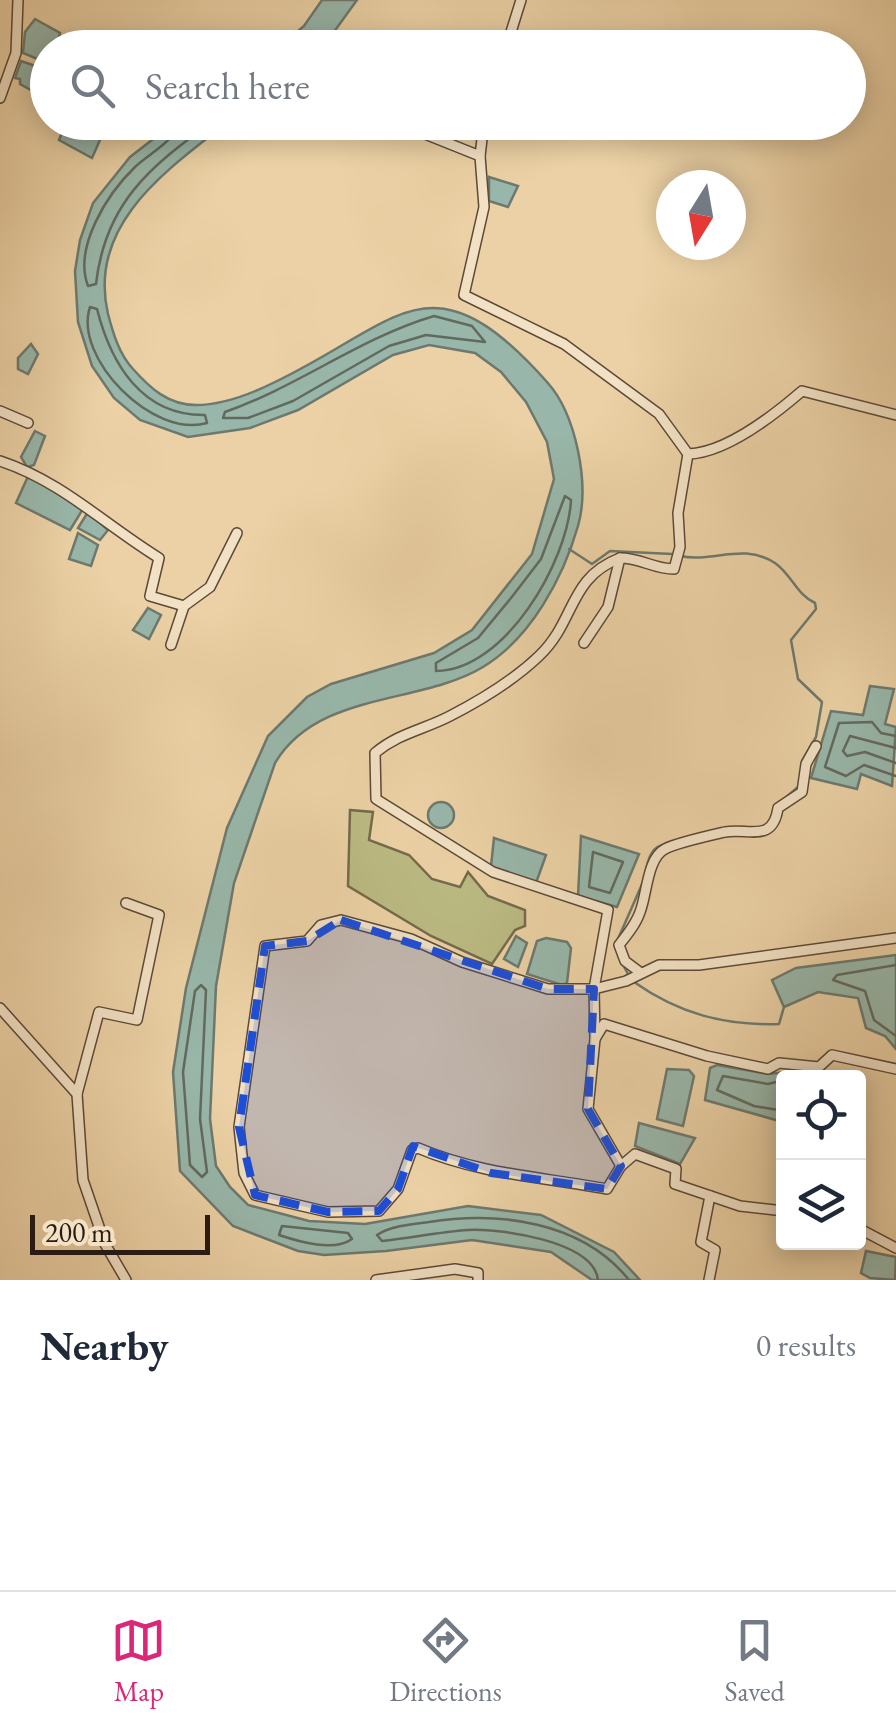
<!DOCTYPE html>
<style>
:root{--surface:#fff;--page:#f2f2f3;--text:#1f2937;--muted:#747a83;--line:#e0e1e3;--accent:#db2777}
body{margin:0;font-family:"EB Garamond",serif;background:var(--page);color:var(--text)}
.controls{position:absolute;right:30px;bottom:30px;display:grid;overflow:hidden;border-radius:10px;box-shadow:0 5px 25px #0003}
.controls button{width:90px;height:90px;display:grid;place-items:center;padding:0;border:0;border-bottom:2px solid var(--line);background:var(--surface);color:var(--text);font:50px sans-serif}
.compass{position:absolute;left:656px;top:170px;width:90px;height:90px;border-radius:50%;background:var(--surface);box-shadow:0 5px 25px #0003;rotate:191deg}
.scale{position:absolute;left:30px;bottom:25px;width:180px;box-sizing:border-box;padding-left:10px;border:5px solid #2c1c13;border-top:0;font-size:28px;line-height:35px;white-space:nowrap;color:#2c1c13;-webkit-text-stroke:8px #f2e1c4;paint-order:stroke}
.list{margin:0;padding:0;list-style:none}
h2{display:flex;justify-content:space-between;align-items:center;height:130px;margin:0;padding:0 40px;font-size:42px}
h2 small{font-size:32px;font-weight:400;color:var(--muted)}
.icon{flex:none;width:55px;height:55px;fill:none;stroke:currentColor;stroke-width:2;stroke-linecap:round;stroke-linejoin:round}
.map{position:relative;flex:none;width:896px;height:1280px;overflow:hidden}
.search{position:absolute;background:var(--surface);box-shadow:0 5px 25px #0003;left:30px;right:30px;top:30px;height:110px;display:flex;align-items:center;gap:25px;box-sizing:border-box;padding:0 35px;border-radius:55px;color:var(--muted);font-size:38px}
.sheet{height:310px;background:var(--surface)}
nav{display:flex;justify-content:space-around;align-items:center;box-sizing:border-box;height:140px;border-top:2px solid var(--line);background:var(--surface);font-size:28px;color:var(--muted)}
nav a{display:grid;justify-items:center;gap:5px}
nav .on{color:var(--accent)}
.map>svg:first-child{display:block}
.green{fill:#bbba83;stroke:#746b4b;stroke-width:2.5}
.water{fill:#98b7aa;stroke:#6d796e;stroke-width:2.5}
.lines{fill:none;stroke-linecap:round;stroke-linejoin:round}
.shore{stroke:#626a5e;stroke-width:2.5}
.stream{stroke:#6d796e;stroke-width:2.5}
.minor-casing{stroke:#5c4938;stroke-width:12}
.minor{stroke:#f2e1c4;stroke-width:9}
.marked{fill:#1d4ed8;fill-opacity:0.2;stroke:#1d4ed8;stroke-width:8;stroke-dasharray:20 12;stroke-linejoin:round}
</style>
<div class="map">
<svg width="896" height="1280" viewBox="0 0 896 1280">
<rect width="100%" height="100%" fill="#ebd1a5"/>
<filter id="stains"><feTurbulence type="fractalNoise" baseFrequency=".002" numOctaves="4"/><feColorMatrix values="0 0 0 0 .2 0 0 0 0 .09 0 0 0 0 .02 0 0 0 .5 -.17"/></filter>
<radialGradient id="worn" r=".72"><stop offset=".6" stop-color="#630" stop-opacity="0"/><stop offset="1" stop-color="#630" stop-opacity=".3"/></radialGradient>
<path class="green" d="M350 810 373 812 369 840 409 855 432 879 460 887 468 872 488 896 525 910V926L515 930 492 964 431 936 348 886Z"/>
<g class="water">
<path d="M322 0H357L323 47H279L304 26Z"/>
<path d="M35 19 60 33 57 47 48 48 47 63 23 53 25 32Z"/>
<path d="M21 61 47 70V99L20 84V79L15 78Z"/>
<path d="M228 122C167 170 87 224 108 314 113 333 119 354 133 369 150 388 168 405 196 405 223 405 251 394 275 382 400 322 430 251 547 382 576 414 590 484 578 526 563 578 531 638 483 667 420 705 318 691 275 763L234 883 216 986 210 1119 216 1166 230 1187 248 1205 309 1221 365 1224 468 1206 541 1215 614 1252 640 1280H592L551 1252 472 1240 386 1251 324 1255 298 1251 233 1226 180 1171 173 1072 186 988 227 828 268 736 307 697 331 684 434 653 472 630 532 554 554 479 547 442 526 402 501 372 475 353 429 345 393 355 298 410 250 428 188 437 140 420 114 398 92 366 78 322 75 271 80 240 93 203 130 157 174 123Z"/>
<path d="M66 123H102L103 133 92 158 59 140Z"/>
<path d="M489 177 518 186 508 207 489 201Z"/>
<path d="M31 344 38 354 28 374 18 369V358Z"/>
<path d="M35 431 45 436 34 465 27 467 21 457Z"/>
<path d="M29 474 83 509 70 530 16 503Z"/>
<path d="M88 512 108 530 100 540 78 528Z"/>
<path d="M78 533 98 545 91 566 69 559Z"/>
<path d="M148 608 161 615 149 639 133 630Z"/>
<path d="M870 686 894 689 885 724 896 727 892 786 861 774 857 789 811 778 831 711 863 715Z"/>
<circle cx="441" cy="815" r="13"/>
<path d="M581 836 639 854 617 907 578 896Z"/>
<path d="M494 838 546 855 536 883 505 877 491 866Z"/>
<path d="M516 936 527 943 518 967 504 959Z"/>
<path d="M546 938 567 942 571 948 567 983 562 985 527 974 537 941Z"/>
<path d="M896 955V1049L885 1036 866 1028 858 998 818 992 784 1007 772 980 796 968Z"/>
<path d="M717 1065 768 1074 795 1071V1077L784 1078 783 1122 705 1100 710 1068Z"/>
<path d="M667 1069 689 1070 694 1076 683 1126 657 1119Z"/>
<path d="M639 1123 695 1138 680 1164 635 1146Z"/>
<path d="M866 1251 896 1257 895 1280 870 1278 861 1273Z"/>
</g>
<g class="lines">
<g class="shore">
<path d="M178 122C176 141 148 154 135 167 108 193 73 247 88 286L96 284C105 204 149 167 212 122"/>
<path d="M90 307 97 309C111 364 142 416 205 415L207 423C153 439 73 358 90 307Z"/>
<path d="M434 316 472 326 485 342 426 335 389 346 293 401 248 418H223L225 412C299 386 360 338 434 316Z"/>
<path d="M565 496 571 500C568 561 505 671 436 671V663L478 638 511 598 541 559Z"/>
<path d="M896 736 881 733 872 722 839 723 825 767 846 776 864 765 896 776"/>
<path d="M896 748 850 736 843 751 847 756 865 752 896 763"/>
<path d="M593 852 623 862 610 893 589 887Z"/>
<path d="M896 965 837 975 833 980 865 991 874 1020 896 1036"/>
<path d="M201 985 206 990 200 1119 207 1172 202 1177 190 1165 183 1072 195 991Z"/>
<path d="M784 1080 768 1084 723 1076 717 1090 754 1106 784 1111"/>
<path d="M282 1226 348 1233 352 1239C334 1252 300 1242 279 1235Z"/>
<path d="M598 1280C594 1241 499 1228 468 1230 439 1232 411 1238 382 1241L377 1235C390 1226 412 1224 429 1222 498 1211 582 1221 629 1280"/>
</g>
<g class="stream">
<path d="M569 549 592 564 610 551 672 554"/>
<path d="M680 556C714 563 742 542 775 563 792 575 796 594 815 603L816 609 791 640 798 679 822 702 816 737 802 761"/>
<path d="M777 805 798 787 800 779"/>
<path d="M726 828 743 827"/>
<path d="M646 870C650 850 655 845 675 841"/>
<path d="M618 939 643 882"/>
<path d="M619 957 629 976"/>
<path d="M634 982C678 1013 724 1026 779 1024L784 1007"/>
</g>
<g class="minor-casing">
<g id="minor">
<path d="M506 48 521 0"/>
<path d="M0 98 16 53 18 0"/>
<path d="M395 122 480 156 484 122"/>
<path d="M480 156 484 207 464 295 564 344 659 414 688 454C726 453 773 416 802 391L896 415"/>
<path d="M0 411 28 423"/>
<path d="M0 461C61 481 104 524 159 558L150 596 184 606 171 645"/>
<path d="M620 558C568 578 576 621 539 656 514 680 481 700 450 716 423 730 399 733 375 753L376 799 493 872 608 910 594 989 595 1039 604 1024 707 1056 768 1069 779 1063 819 1067 832 1055 896 1069"/>
<path d="M184 606 210 587 237 533"/>
<path d="M584 643 608 607 620 558C641 558 654 569 674 569L680 547 678 513 688 454"/>
<path d="M641 973 625 961 619 945C627 935 636 924 640 912 647 895 647 858 665 849 676 843 712 835 725 832 749 828 773 843 778 808L802 792 806 764 816 746"/>
<path d="M0 1008 77 1094 83 1180 105 1244 126 1280"/>
<path d="M595 1039 588 1109 621 1166 635 1154 676 1169 675 1184 740 1206 784 1211"/>
<path d="M77 1094 99 1012 137 1020 159 915 126 903"/>
<path d="M621 1166 607 1189C542 1177 479 1174 418 1148L412 1150 398 1189 379 1211 328 1212 255 1195 244 1173 239 1127 265 946 307 941 321 925 341 920 411 939 462 962 548 989H594L626 981 659 965H699L896 938"/>
<path d="M858 1228 896 1248"/>
<path d="M376 1280 455 1269 478 1273V1280"/>
<path d="M709 1280 715 1250 701 1242 710 1196"/>
</g>
</g>
<use href="#minor" class="minor"/>
</g>
<path class="marked" d="M341 920 548 989H594L588 1109 621 1166 607 1189 491 1173 413 1146 398 1189 379 1211 328 1212 255 1195 239 1127 265 946 307 941Z"/>
<rect width="100%" height="100%" filter="url(#stains)"/>
<rect width="100%" height="100%" fill="url(#worn)"/>
</svg>
<div class="controls">
<button><svg class="icon" aria-label="locate" viewBox="0 0 24 24"><circle cx="12" cy="12" r="6"/><path d="M12 2v4M12 18v4M2 12h4M18 12h4"/></svg></button>
<button><svg class="icon" aria-label="layers" viewBox="0 0 24 24"><path d="M12 4l9 5-9 5-9-5zM3 14l9 5 9-5"/></svg></button>
</div>
<svg class="compass" viewBox="-18 -18 36 36"><path d="M0-13l5 13h-10z" fill="#e53935"/><path d="M0 13l5-13h-10z" fill="#747a83"/></svg>
<div class="scale">200 m</div>
<div class="search"><svg class="icon" aria-label="search" viewBox="0 0 24 24"><circle cx="10" cy="10" r="6"/><path d="M15 15l6 6"/></svg>Search here</div>
</div>
<section class="sheet">
<h2>Nearby<small>0 results</small></h2>
<ul class="list">
</ul>
</section>
<nav>
<a class="on"><svg class="icon" aria-label="map" viewBox="0 0 24 24"><path d="M3 6l6-2 6 2 6-2v14l-6 2-6-2-6 2zM9 4v14M15 6v14"/></svg>Map</a>
<a><svg class="icon" aria-label="directions" viewBox="0 0 24 24"><path d="M12 3l9 9-9 9-9-9zM9 14v-3h6M13 9l2 2-2 2"/></svg>Directions</a>
<a><svg class="icon" aria-label="saved" viewBox="0 0 24 24"><path d="M7 4h10v16l-5-4-5 4z"/></svg>Saved</a>
</nav>
